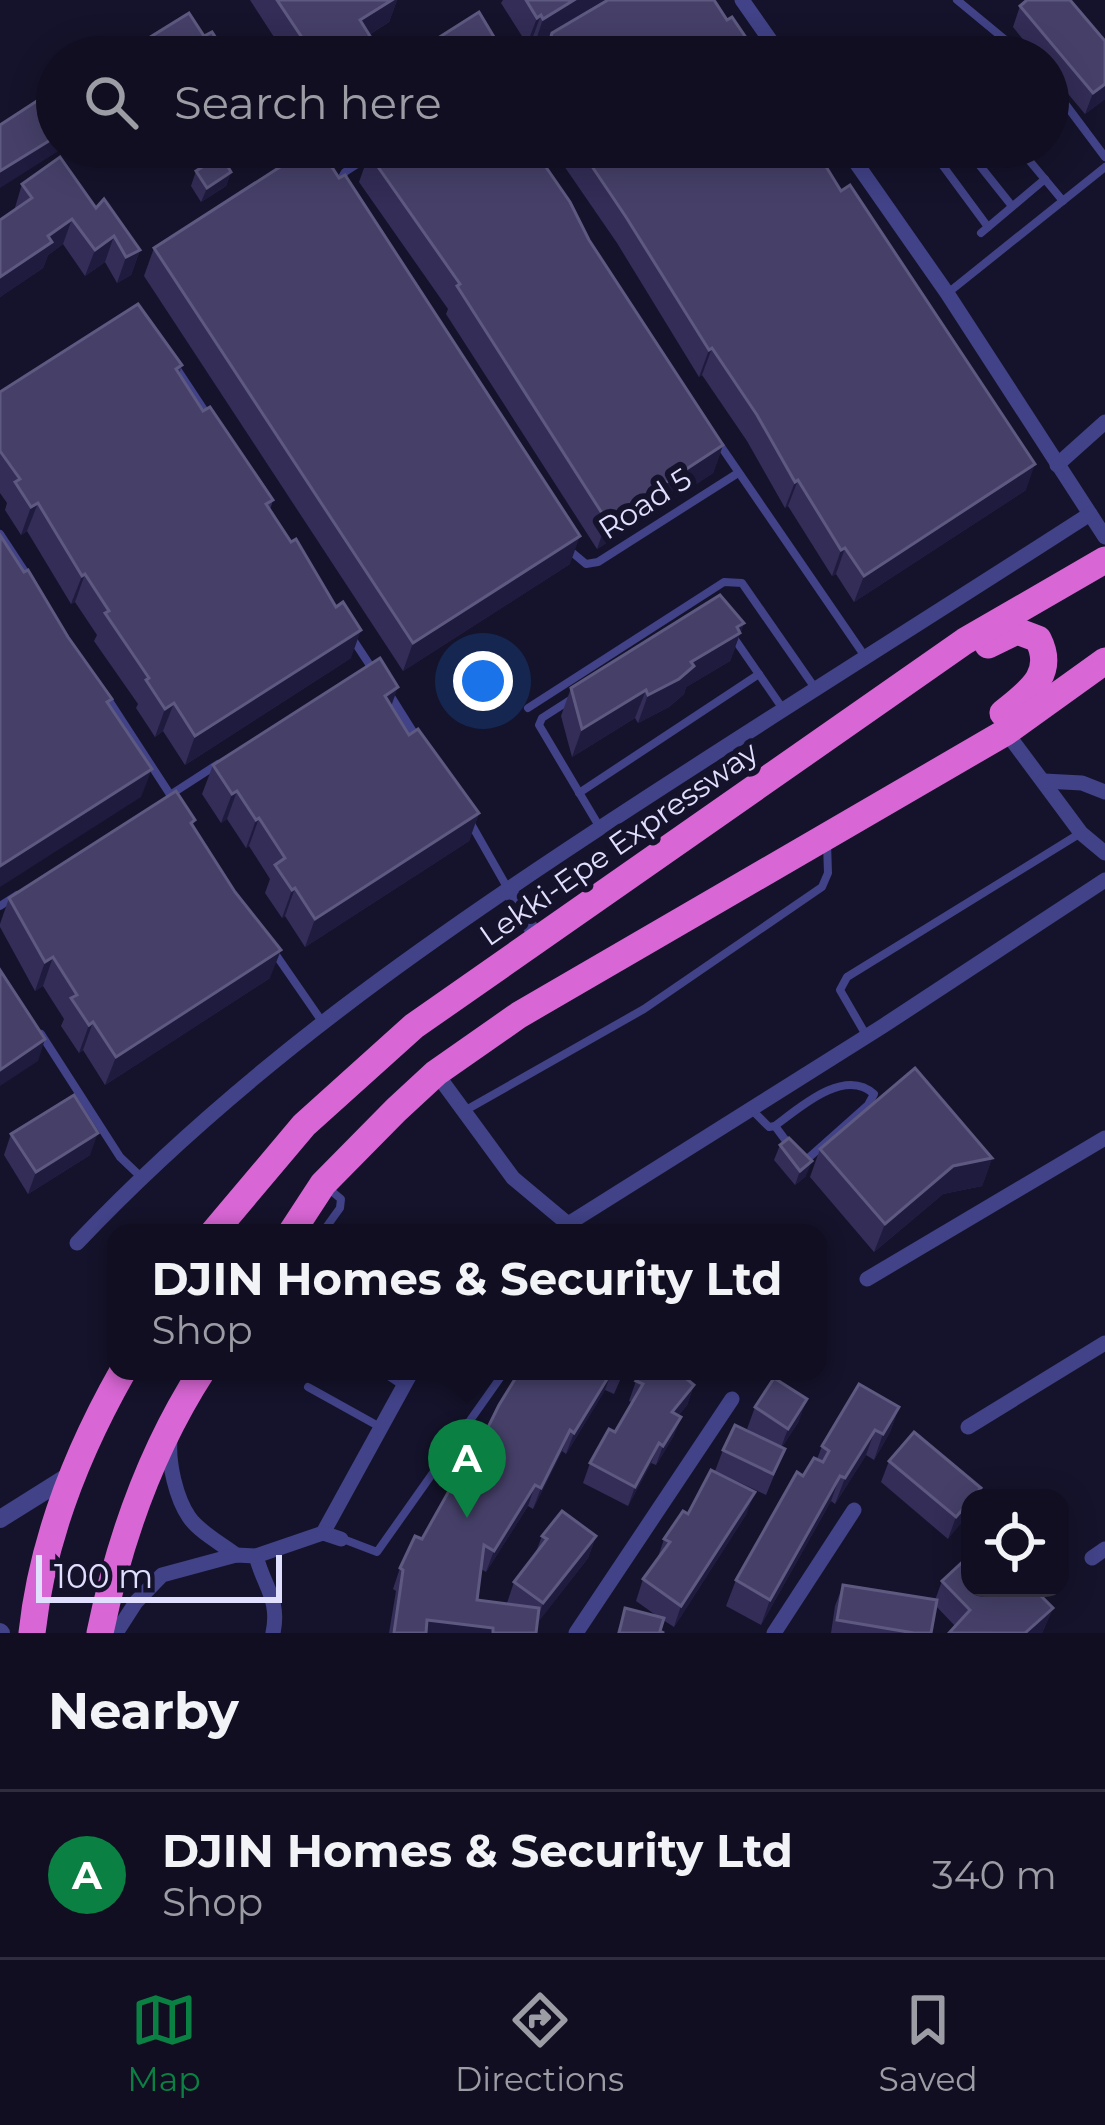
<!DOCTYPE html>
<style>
:root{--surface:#100e20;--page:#1e1c2d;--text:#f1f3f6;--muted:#9c9ca5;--line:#302e3e;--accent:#0b8043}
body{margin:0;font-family:Montserrat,sans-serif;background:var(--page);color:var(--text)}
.controls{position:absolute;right:36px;bottom:36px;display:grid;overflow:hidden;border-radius:24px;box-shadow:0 6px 30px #0003}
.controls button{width:108px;height:108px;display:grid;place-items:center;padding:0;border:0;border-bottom:3px solid var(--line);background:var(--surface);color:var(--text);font:60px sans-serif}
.scale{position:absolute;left:36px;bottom:30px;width:246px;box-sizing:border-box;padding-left:12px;border:6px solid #e0dffd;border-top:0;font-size:33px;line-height:42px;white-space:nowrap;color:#e0dffd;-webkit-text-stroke:9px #15132b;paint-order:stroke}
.you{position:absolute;left:483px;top:681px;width:42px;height:42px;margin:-30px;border:9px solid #fff;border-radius:50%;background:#1a73e8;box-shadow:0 0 0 18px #1a73e833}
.badge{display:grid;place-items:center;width:78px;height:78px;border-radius:50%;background:var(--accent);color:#fff;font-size:39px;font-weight:700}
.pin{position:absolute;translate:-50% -99px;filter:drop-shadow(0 3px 6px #0008)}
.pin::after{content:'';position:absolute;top:63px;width:42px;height:36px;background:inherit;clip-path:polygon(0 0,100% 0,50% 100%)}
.popup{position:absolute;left:107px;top:1224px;width:720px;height:156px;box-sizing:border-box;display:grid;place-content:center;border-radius:24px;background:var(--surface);filter:drop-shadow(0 3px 9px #0005);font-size:39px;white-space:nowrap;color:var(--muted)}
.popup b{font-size:45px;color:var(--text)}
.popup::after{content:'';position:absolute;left:50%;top:100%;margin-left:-24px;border:24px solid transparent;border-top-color:var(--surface)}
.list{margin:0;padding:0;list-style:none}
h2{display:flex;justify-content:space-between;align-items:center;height:156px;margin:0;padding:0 48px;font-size:51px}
h2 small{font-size:39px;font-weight:400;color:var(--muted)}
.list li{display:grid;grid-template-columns:78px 1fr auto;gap:36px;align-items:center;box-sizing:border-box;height:168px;padding:0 48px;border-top:3px solid var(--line)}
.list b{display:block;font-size:45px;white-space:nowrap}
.list p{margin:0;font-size:39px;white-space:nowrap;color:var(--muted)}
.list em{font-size:39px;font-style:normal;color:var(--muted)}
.icon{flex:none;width:66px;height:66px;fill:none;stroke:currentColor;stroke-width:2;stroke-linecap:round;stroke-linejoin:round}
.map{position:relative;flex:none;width:1105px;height:1633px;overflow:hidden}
.search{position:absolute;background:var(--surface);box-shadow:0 6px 30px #0003;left:36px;right:36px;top:36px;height:132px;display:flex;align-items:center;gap:30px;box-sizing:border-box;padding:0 42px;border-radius:66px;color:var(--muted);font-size:45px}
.sheet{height:324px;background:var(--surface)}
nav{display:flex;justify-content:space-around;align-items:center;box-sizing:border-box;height:168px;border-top:3px solid var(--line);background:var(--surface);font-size:33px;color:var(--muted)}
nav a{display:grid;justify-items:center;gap:6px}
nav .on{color:var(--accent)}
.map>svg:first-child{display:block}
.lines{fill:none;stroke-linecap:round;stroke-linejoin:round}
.service{stroke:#414287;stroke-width:8}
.minor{stroke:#414287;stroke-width:15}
.tertiary{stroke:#414287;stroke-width:18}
.trunk{stroke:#d866d4;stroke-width:27}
.wall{fill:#332d57}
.shaded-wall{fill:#1f1b3e}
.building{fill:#464069;stroke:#5e5980;stroke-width:3}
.labels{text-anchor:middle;stroke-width:12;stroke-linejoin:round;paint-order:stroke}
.street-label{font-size:30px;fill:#e0dffd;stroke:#15132b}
</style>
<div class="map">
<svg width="1105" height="1633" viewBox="0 0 1105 1633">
<rect width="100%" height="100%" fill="#15132b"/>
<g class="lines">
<g class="service">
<path d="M957 0 1026 57"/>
<path d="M1048 81 1105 157"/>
<path d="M929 147 988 227"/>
<path d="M965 147 1012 206"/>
<path d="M1018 147 1063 201"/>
<path d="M339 182 345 172 384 147"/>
<path d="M981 233 1045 179"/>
<path d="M949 292 1105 167"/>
<path d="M173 363 208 416"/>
<path d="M720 445 864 655"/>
<path d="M0 534 29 578"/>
<path d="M568 549 586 564 598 562 738 473"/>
<path d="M350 635 375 673"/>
<path d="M734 638 783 709"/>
<path d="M390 695 417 738"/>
<path d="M106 696 173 799"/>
<path d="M570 700 542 718 539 725 599 826"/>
<path d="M528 708 724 582 742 583 815 688"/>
<path d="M579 793 759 674"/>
<path d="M170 795 218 764"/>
<path d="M470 822 507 887"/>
<path d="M0 906 17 895"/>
<path d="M274 952 321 1020"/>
<path d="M41 1034 120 1157 140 1176"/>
<path d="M866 1035 840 990 847 977 1079 834"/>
<path d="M466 1110 644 1009 822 887 828 873 827 844"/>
<path d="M752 1110 769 1127 775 1126C800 1107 845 1067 874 1094L868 1105 805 1161"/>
<path d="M775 1126 792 1149"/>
<path d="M322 1233 340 1208 341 1199 329 1189"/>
<path d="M625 1233 628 1230"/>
<path d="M381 1371 402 1385"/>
<path d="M308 1387 380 1427"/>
<path d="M343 1539 377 1552 505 1371"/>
</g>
<g class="minor">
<path d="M742 0 782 57"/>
<path d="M845 147 947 293 1105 537"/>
<path d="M1057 465 1105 422"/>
<path d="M1006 732 1081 833 1105 853"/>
<path d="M1044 781 1082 783 1105 792"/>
<path d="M508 888 539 942"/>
<path d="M436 1073 513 1178 568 1224 883 1026 1105 880"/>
<path d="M77 1243C242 1069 432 937 632 807 784 708 938 612 1090 514"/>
<path d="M867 1279 1105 1138"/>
<path d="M968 1427 1105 1343"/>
<path d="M170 1440C168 1463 176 1498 189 1517 199 1532 222 1544 236 1555"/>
<path d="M323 1533 412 1371"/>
<path d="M256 1556C264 1587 280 1599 273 1633"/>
<path d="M1092 1558 1105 1549"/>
<path d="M116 1633 136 1602 162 1575 236 1555 256 1556 323 1533 341 1539"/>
<path d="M576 1633 732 1399"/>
<path d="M774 1633 854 1510"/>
</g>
<g class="tertiary">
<path d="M0 1519 72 1474"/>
<path d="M0 1632 1 1633"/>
</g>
<g class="trunk">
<path d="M988 645 1017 631 1038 639C1056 674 1029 692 1003 713"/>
<path d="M213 1233 304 1125 414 1026 965 641 1105 560"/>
<path d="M291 1233 323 1184 396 1110 436 1073 519 1015 1006 732 1105 661"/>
<path d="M32 1633C42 1540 77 1452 123 1371"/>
<path d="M100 1633C119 1541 151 1450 202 1371"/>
</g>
</g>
<g class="wall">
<path d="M250 0H397L389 22 369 35 363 57H287Z"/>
<path d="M503 0H607L727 20 751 45 550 40 552 34 534 46 531 42 527 44 501 3Z"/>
<path d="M1020 6 1105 41V99L1085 114 1048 70V57H1037L1013 27Z"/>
<path d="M204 36 228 57H135L139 44Z"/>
<path d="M164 147H192L172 160Z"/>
<path d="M194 147H236L222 158 231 172 226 186 201 202 191 186 196 171 205 165Z"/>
<path d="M325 147H364L336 164Z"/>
<path d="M551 147H814L1026 490 854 602 836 574 832 576 788 506 785 508 747 441 702 375 699 377 617 243Z"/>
<path d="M369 154 589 240 723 445 713 473 597 549 446 314 448 309 359 182Z"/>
<path d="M22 184 96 208 140 250 131 275 117 283 105 262 85 276 63 244 48 255 43 268 0 297V220L14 211Z"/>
<path d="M154 248 570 564 403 671 144 276Z"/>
<path d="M182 365 179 374 203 411 273 500 270 510 351 658 185 765 163 731 155 737 136 708 138 704 94 641 97 635 75 602 71 604 27 531 21 535 5 510 7 503 0 493V392Z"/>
<path d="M744 623 730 661 686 687 684 694 669 707 638 723 635 718 572 757 561 716 571 688Z"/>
<path d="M391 707 409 735 479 813 469 841 305 947 285 916 282 918 265 893 270 879 249 846 246 848 227 819 221 823 202 794 213 765Z"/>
<path d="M193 826 270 978 105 1085 83 1050 79 1053 61 1026 64 1019 43 986 35 991 0 927V924L9 898Z"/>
<path d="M11 1134 90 1155 28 1194 4 1155Z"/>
<path d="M780 1145 806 1176 795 1185 774 1160Z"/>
<path d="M820 1149 992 1158 982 1186 943 1194 874 1252 810 1177Z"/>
<path d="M520 1371H624L614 1394 605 1390 566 1454 562 1451 533 1509 528 1506 486 1572 481 1569 477 1600 508 1604 507 1603 514 1582 536 1552 542 1536H596L588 1558 537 1623 536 1633H389L396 1591 393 1589 400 1568 422 1539 464 1476Z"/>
<path d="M636 1381 694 1385 687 1405 678 1416 681 1417 673 1437 656 1465 651 1463 628 1506 583 1483 590 1463 615 1432 633 1403 629 1401Z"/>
<path d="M755 1407 799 1421 782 1447 785 1449 766 1495 715 1471 723 1450 760 1437 747 1429Z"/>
<path d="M899 1407 890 1432 874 1460 866 1455 835 1504 831 1501 761 1625 726 1606 736 1580 803 1476 817 1459 822 1446Z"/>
<path d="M889 1461 981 1488 948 1539 881 1482Z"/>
<path d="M747 1513 674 1627 663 1620 660 1631 664 1633H617L625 1608 657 1616 636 1601 643 1579 657 1560 664 1539 688 1514Z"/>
<path d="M942 1581 1053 1608 1042 1633H949L955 1626 936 1606 931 1633H831L835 1606 843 1585 935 1600Z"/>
</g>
<g class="shaded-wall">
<path d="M392 0H397L389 22 350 47 360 20Z"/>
<path d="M574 0H607L534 46 543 19Z"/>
<path d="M541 15 531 42 527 44 537 18Z"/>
<path d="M370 36 363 57H338Z"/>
<path d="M497 42 492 57H473Z"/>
<path d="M1105 84V99L1085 114 1093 93Z"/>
<path d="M57 136V147H61L60 150 0 188V171Z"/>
<path d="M177 147H192L172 160Z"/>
<path d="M216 147H236L208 169Z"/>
<path d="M342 147H364L336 164Z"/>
<path d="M231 172 226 186 201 202 207 188Z"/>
<path d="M72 219 63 244 48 255 43 268 0 297V277L48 236Z"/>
<path d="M114 236 105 262 85 276 95 250Z"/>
<path d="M140 250 131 275 117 283 126 257Z"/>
<path d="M712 348 702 375 699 377 709 350Z"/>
<path d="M723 445 713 473 597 549 607 521Z"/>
<path d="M1035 464 1026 490 854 602 864 576Z"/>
<path d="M798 480 788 506 785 508 795 482Z"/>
<path d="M38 503 27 531 21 535 31 507Z"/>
<path d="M580 536 570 564 403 671 413 643Z"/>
<path d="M845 548 836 574 832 576 841 550Z"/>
<path d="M85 574 75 602 71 604 82 576Z"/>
<path d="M744 623 730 661 686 687 684 694 669 707 638 723 648 695Z"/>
<path d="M361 630 351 658 185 765 195 736Z"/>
<path d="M398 687 388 715 385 696Z"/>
<path d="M646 690 635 718 572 757 582 729Z"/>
<path d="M174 703 163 731 155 737 165 709Z"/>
<path d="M152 769 141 797 0 887V866Z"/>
<path d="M237 791 227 819 221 823 232 794Z"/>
<path d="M479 813 469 841 305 947 315 919Z"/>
<path d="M259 818 249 846 246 848 256 820Z"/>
<path d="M295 888 285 916 282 918 292 890Z"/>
<path d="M281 950 270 978 105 1085 116 1057Z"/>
<path d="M53 957 43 986 35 991 45 962Z"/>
<path d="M93 1022 83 1050 79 1053 89 1025Z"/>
<path d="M45 1039 38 1061 0 1086V1070Z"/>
<path d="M98 1133 90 1155 28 1194 36 1172Z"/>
<path d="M992 1158 982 1186 943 1194 874 1252 885 1224 953 1166Z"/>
<path d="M812 1161 806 1176 795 1185 800 1171Z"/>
<path d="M612 1371 605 1390 566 1454 574 1433Z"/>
<path d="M694 1385 687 1405 665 1432 672 1412Z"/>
<path d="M807 1399 799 1421 780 1450 788 1429Z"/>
<path d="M899 1407 890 1432 874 1460 883 1434Z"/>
<path d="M681 1417 673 1437 656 1465 663 1446Z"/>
<path d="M570 1430 562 1451 533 1509 541 1488Z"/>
<path d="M875 1430 866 1455 835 1504 845 1478Z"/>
<path d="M659 1443 651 1463 628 1506 635 1487Z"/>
<path d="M840 1476 831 1501 761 1625 770 1600Z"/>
<path d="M535 1485 528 1506 486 1572 494 1551Z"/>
<path d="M755 1492 747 1513 674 1627 681 1606Z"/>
<path d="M970 1501V1513L948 1539 956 1517Z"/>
<path d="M596 1536 588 1558 536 1625 543 1603Z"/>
<path d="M1053 1608 1042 1633H1025Z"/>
<path d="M427 1620 493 1628 492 1633H423Z"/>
</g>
<g class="building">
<path d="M277 0H392L360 20 370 36 338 57H315Z"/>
<path d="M526 0H574L543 19 541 15 537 18Z"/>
<path d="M608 0H714L727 20 732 17 751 45 747 48 752 57H524L550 40 552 33Z"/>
<path d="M1027 0H1070L1105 41V84L1093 93 1020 6Z"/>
<path d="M479 12 497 42 473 57H408Z"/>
<path d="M189 13 204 36 212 32 228 57H147L139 44Z"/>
<path d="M46 95 57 113V136L0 171V125Z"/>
<path d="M311 147H319L339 178 345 175 580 536 413 643 154 248Z"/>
<path d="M380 147H532L570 202 589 240 723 445 607 521 457 286 460 284 369 154Z"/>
<path d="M579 147H814L841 191 850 185 1035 464 864 576 845 548 841 550 798 480 795 482 757 415 712 348 709 350 626 217Z"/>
<path d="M221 155 231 172 207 188 196 171Z"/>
<path d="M60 157 96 208 104 199 140 250 126 257 114 236 95 250 72 219 48 236 52 242 0 277V220L32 198 22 184Z"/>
<path d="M138 304 182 365 176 369 203 411 210 407 273 500 266 504 291 542 296 539 336 607 343 602 361 630 195 736 174 703 165 709 146 680 149 678 105 613 109 611 85 574 82 576 38 503 31 507 15 482 20 479 0 451V392Z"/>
<path d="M0 535 24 572 28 570 68 637 112 699 107 702 152 769 0 866Z"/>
<path d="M720 595 744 623 737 627 740 633 691 662 694 666 679 679 648 695 646 690 582 729 571 688Z"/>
<path d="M380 658 398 687 385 696 409 735 418 729 479 813 315 919 295 888 292 890 275 865 285 858 259 818 256 820 237 791 232 794 213 765Z"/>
<path d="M176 791 195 820 191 823 235 892 281 950 116 1057 93 1022 89 1025 71 998 77 995 53 957 45 962 9 898Z"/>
<path d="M0 970 45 1039 0 1070Z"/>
<path d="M915 1068 992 1158 953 1166 885 1224 820 1149Z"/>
<path d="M74 1095 98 1133 36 1172 11 1134Z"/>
<path d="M789 1138 812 1161 800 1171 780 1145Z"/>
<path d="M520 1371H612L574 1433 570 1430 541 1488 535 1485 494 1551 484 1545 477 1600 539 1608 536 1633H493V1628L427 1620 426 1633H394L403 1570 400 1568 415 1536 422 1539 459 1473 464 1476 499 1405Z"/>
<path d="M645 1371H677L694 1385 672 1412 681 1417 663 1446 659 1443 635 1487 590 1463 609 1429 615 1432 643 1384 636 1381Z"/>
<path d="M774 1378 807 1399 788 1429 755 1407Z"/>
<path d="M859 1384 899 1407 883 1434 875 1430 845 1478 840 1476 770 1600 736 1580 797 1472 803 1476 814 1458 823 1462 829 1451 822 1446Z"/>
<path d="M735 1425 785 1449 773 1474 723 1450Z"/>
<path d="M914 1432 981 1488 972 1498H970V1501L956 1517 889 1461Z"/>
<path d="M711 1470 755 1492 681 1606 643 1579 670 1542 664 1539 683 1511 688 1514Z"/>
<path d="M562 1511 596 1536 543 1603 514 1582 547 1539 542 1536Z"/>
<path d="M970 1555V1588H1033L1053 1608 1025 1633H949L970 1610 942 1581Z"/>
<path d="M843 1585 937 1600 931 1633H914L837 1620Z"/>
<path d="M625 1608 664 1618 660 1631 664 1633H619Z"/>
</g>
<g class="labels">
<g class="street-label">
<text transform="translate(645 504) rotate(-33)" y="10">Road 5</text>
<text transform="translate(619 844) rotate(-35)" y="10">Lekki-Epe Expressway</text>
</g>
</g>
</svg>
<div class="controls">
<button><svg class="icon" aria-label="locate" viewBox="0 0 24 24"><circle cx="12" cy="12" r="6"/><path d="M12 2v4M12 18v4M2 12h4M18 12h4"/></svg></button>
</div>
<div class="scale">100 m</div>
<div class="you"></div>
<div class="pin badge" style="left:467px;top:1518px">A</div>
<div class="popup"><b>DJIN Homes &amp; Security Ltd</b>Shop</div>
<div class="search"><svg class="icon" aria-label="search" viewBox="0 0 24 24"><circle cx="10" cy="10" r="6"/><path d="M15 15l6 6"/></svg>Search here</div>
</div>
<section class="sheet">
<h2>Nearby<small></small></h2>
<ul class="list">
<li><span class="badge">A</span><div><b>DJIN Homes &amp; Security Ltd</b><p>Shop</p></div><em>340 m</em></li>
</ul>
</section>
<nav>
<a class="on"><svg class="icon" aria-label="map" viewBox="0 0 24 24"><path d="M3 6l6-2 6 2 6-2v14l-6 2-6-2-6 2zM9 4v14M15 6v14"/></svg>Map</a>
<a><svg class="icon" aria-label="directions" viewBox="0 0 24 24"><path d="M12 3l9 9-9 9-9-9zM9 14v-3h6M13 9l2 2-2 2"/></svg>Directions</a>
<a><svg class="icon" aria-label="saved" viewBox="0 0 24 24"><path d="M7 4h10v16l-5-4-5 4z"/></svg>Saved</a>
</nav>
